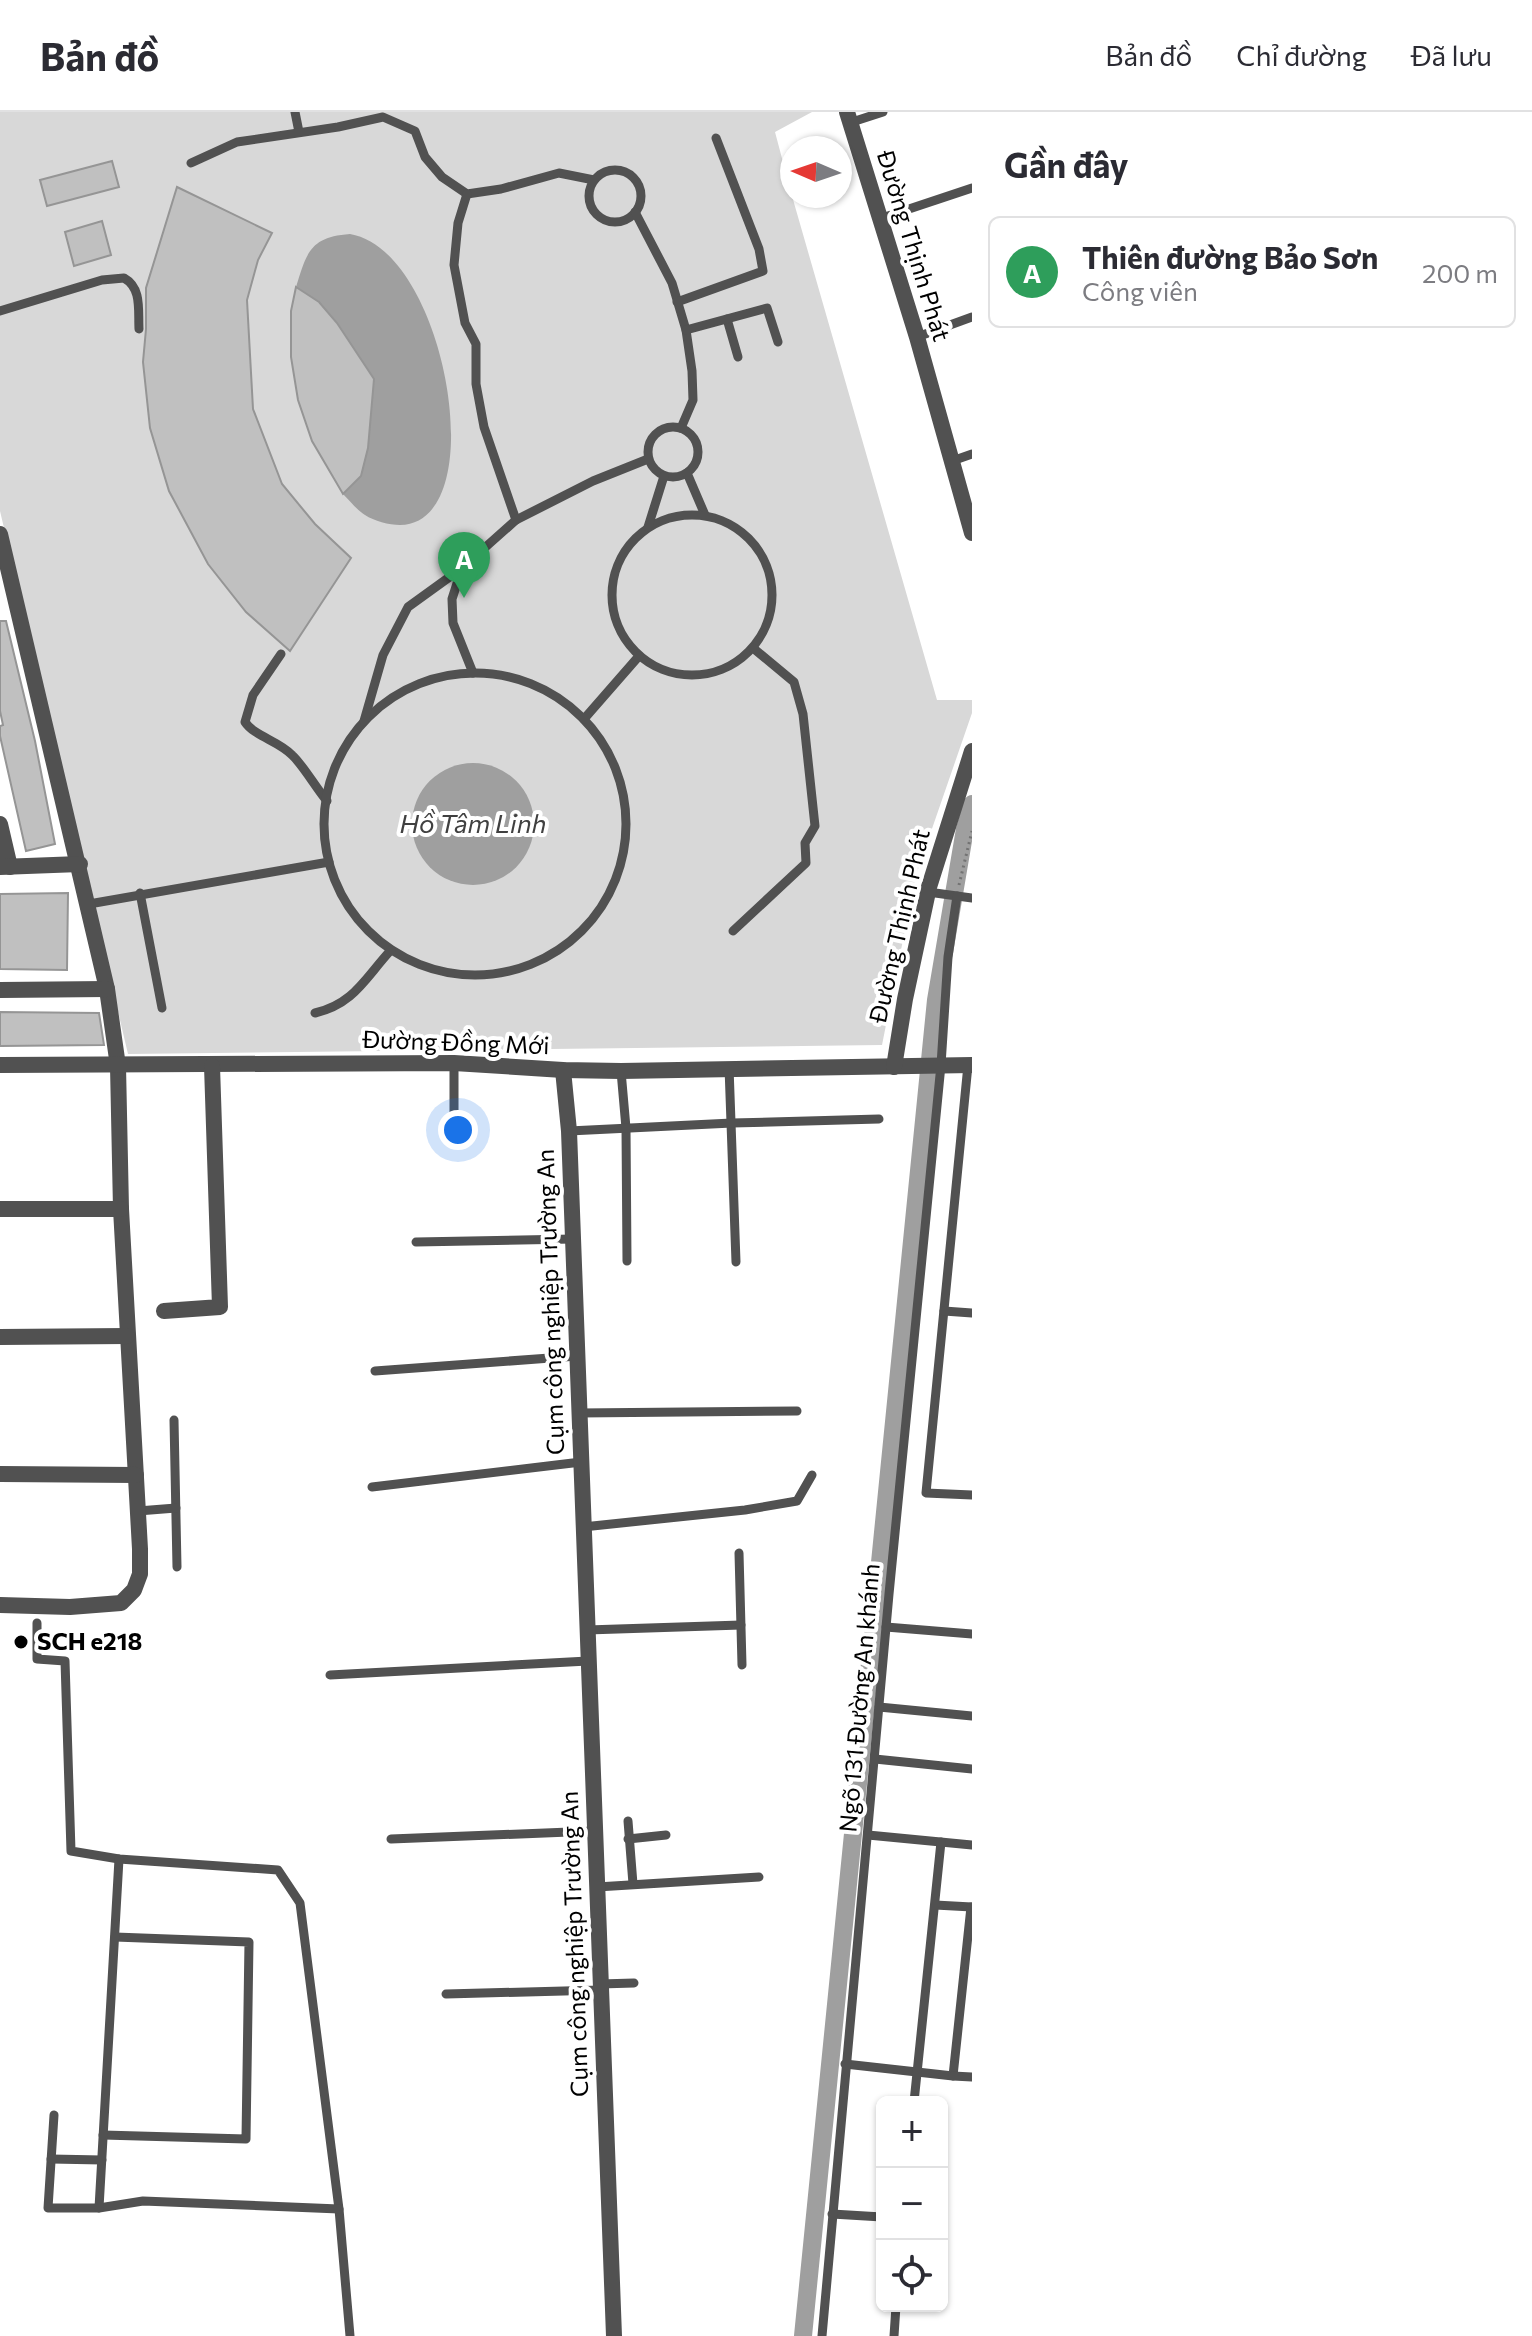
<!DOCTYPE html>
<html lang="vi">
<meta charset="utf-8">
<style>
:root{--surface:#fff;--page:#f2f2f3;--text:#2b2b33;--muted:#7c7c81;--line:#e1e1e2;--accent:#0b8043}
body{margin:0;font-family:Commissioner,sans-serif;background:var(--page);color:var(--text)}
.controls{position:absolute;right:24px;bottom:24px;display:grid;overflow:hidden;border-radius:12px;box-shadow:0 2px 6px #0004}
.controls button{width:72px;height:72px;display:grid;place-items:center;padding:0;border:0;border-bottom:2px solid var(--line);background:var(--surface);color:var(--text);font:40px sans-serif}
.compass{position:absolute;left:780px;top:24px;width:72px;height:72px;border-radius:50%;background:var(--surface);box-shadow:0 2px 6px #0004;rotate:272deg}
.you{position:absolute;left:458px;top:1018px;width:28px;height:28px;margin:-20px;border:6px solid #fff;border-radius:50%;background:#1a73e8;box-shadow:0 0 0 12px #1a73e833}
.badge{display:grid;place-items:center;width:52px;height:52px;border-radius:50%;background:var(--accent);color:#fff;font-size:26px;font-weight:700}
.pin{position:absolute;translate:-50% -66px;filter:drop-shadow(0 2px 4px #0008)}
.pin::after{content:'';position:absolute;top:42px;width:28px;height:24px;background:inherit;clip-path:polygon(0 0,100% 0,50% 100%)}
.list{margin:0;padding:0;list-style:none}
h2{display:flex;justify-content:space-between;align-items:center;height:104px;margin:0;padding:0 32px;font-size:34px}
h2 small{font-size:26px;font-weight:400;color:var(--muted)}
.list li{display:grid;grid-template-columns:52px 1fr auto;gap:24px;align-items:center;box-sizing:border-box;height:112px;margin:0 16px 16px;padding:0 16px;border:2px solid var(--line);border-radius:12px}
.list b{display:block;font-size:30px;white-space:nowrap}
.list p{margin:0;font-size:26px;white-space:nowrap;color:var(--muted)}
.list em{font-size:26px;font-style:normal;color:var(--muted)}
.icon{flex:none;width:44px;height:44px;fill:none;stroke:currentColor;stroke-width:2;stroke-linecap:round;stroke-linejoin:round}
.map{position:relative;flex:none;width:972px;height:2224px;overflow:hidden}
header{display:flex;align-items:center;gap:48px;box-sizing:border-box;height:112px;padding:0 40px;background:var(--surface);border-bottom:2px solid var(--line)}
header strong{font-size:38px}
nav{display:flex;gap:44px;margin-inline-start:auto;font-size:28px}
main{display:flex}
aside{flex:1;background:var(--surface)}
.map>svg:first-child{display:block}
.green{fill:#d8d8d8}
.water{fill:#9f9f9f}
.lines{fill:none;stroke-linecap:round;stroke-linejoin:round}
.canal{stroke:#9f9f9f;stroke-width:18}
.building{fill:#c0c0c0;stroke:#959595;stroke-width:2}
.path{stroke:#737373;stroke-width:3;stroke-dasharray:2 4;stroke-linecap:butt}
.lane{stroke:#515151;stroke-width:9}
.street{stroke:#515151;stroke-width:16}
.poi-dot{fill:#000;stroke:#fff;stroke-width:3}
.labels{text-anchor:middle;stroke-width:8;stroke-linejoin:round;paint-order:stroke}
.street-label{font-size:24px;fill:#000;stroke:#fff}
.poi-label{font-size:24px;font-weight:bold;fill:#000;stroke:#fff;text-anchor:start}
.water-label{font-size:26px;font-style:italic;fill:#404040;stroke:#fff}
</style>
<header>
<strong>Bản đồ</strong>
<nav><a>Bản đồ</a><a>Chỉ đường</a><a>Đã lưu</a></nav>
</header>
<main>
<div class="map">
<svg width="972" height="2224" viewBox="0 0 972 2224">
<rect width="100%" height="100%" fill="#fff"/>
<path class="green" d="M0 0H812L775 20 792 84 937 588H972V601L916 763 882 933 128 942 0 399Z"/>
<g class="water">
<path d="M350 122C447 138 494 412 400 413 389 413 374 409 365 403 357 398 350 389 343 382L361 363 368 336 374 267 337 211 319 190 296 175C307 140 310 125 350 122Z"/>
<circle cx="473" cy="712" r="61"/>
</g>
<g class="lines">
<path class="canal" d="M803 2224 936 888 965 717 972 692"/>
</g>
<g class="building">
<path d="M112 49 119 75 47 94 40 68Z"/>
<path d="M177 75 272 121 258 148 247 188 253 297 282 372 315 412 351 446 290 539 246 500 208 452 169 379 150 316 143 250 146 217V176Z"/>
<path d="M102 109 111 143 74 154 65 120Z"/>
<path d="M296 175 319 190 337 211 374 267 368 336 361 364 343 382 312 329 298 288 291 245V199Z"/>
<path d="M0 509H6L35 629 55 732 26 739 0 624V614L3 613 0 599Z"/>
<path d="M68 781 67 858 0 857V782Z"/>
<path d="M0 900 99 901 104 933 0 934Z"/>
</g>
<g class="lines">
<path class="path" d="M959 773 972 719"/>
<g class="lane">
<path d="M295 0 299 20"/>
<path d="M849 11 883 0"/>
<path d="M191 51 237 30 338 15 383 5 415 19 425 45 442 65 467 82 501 77 559 61 594 68"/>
<circle cx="615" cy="84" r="26"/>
<path d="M467 82 458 111 454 153 465 211 476 232V272L484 315 516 408"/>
<path d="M635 100 672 171 686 218 692 259 693 288 681 316"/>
<path d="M879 107 972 76"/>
<path d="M677 190 763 159 759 137 716 26"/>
<path d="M0 199 102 168 124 166C142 176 138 198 139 217"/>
<path d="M727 207 738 245"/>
<path d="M686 218 767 196 778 230"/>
<path d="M917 225 972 205"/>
<circle cx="673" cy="340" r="25"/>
<path d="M952 349 972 342"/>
<path d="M687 361 705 403"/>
<circle cx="692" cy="483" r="80"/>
<path d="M648 415 664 364"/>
<path d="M462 456 452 487 453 511 473 561"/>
<path d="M281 542 253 583 245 610C254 624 279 629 292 643 303 653 316 676 327 689"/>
<circle cx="475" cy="712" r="151"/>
<path d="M584 607 639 544"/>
<path d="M364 609 383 543 408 495 462 456 516 408 593 369 648 347"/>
<path d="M928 780 972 786"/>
<path d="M140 781 162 896"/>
<path d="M89 792 329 750"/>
<path d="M733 819 806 751 805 731 815 714 803 602 794 570 753 536"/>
<path d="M315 901C354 892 365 866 391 838"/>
<path d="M968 953 926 1381 972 1383"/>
<path d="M729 955 736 1150"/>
<path d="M621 959 626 1016 627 1149"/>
<path d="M454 1019V951"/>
<path d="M569 1019 732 1011 879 1007"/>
<path d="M416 1130 573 1127"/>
<path d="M944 1199 972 1201"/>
<path d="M375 1259 577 1244"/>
<path d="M579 1301 797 1299"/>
<path d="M174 1308 177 1455"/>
<path d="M372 1375 581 1350"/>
<path d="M138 1399 176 1396"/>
<path d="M583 1415 745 1398 797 1389 812 1363"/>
<path d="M739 1441 742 1553"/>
<path d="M37 1511V1547L65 1549 71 1739 119 1747 278 1758 300 1791 339 2097 350 2224"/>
<path d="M886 1515 972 1522"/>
<path d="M587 1518 741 1513"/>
<path d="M330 1563 588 1549"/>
<path d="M879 1595 972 1604"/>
<path d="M875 1647 972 1657"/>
<path d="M628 1709 633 1772"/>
<path d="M868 1723 972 1733"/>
<path d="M391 1727 594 1719"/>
<path d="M628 1727 666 1723"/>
<path d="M597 1775 759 1765"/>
<path d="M935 1793 972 1795"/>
<path d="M600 1872 634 1871"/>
<path d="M446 1882 601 1878"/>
<path d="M845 1952 953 1964 971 1795"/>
<path d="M953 1964 972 1965"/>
<path d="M914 1990 941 1730"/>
<path d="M54 2003 48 2096H99L143 2089 339 2097"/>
<path d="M103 2023 246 2027 249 1830 115 1825"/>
<path d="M51 2047 102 2048"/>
<path d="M99 2096 119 1747"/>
<path d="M832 2102 882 2105"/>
<path d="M822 2224 889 1482 941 953 948 845 957 784"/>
<path d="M894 2224 896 2194"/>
</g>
<g class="street">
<path d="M847 0 917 225 972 421"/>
<path d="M0 422 107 877 118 954 121 1097 140 1437V1462L134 1478 121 1491 70 1495 0 1493"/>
<path d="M0 712 10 755"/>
<path d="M0 755 80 752"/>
<path d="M0 878 107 877"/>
<path d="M0 953 454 951 563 958 621 959 972 953"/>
<path d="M894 955 905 887 929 775 972 639"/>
<path d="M563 958 569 1019 614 2224"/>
<path d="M0 1097H121"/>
<path d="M164 1199 220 1195 212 954"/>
<path d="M0 1225 127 1224"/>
<path d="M0 1362 136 1363"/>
</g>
</g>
<circle class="poi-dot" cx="21" cy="1530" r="8"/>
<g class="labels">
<g class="street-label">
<text transform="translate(913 134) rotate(73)" y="8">Đường Thịnh Phát</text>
<text transform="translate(900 814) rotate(-77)" y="8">Đường Thịnh Phát</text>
<text transform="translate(456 931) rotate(2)" y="8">Đường Đồng Mới</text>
<text transform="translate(551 1190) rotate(-92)" y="8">Cụm công nghiệp Trường An</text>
<text transform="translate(860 1586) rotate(-85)" y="8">Ngõ 131 Đường An khánh</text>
<text transform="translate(575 1832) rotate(-92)" y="8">Cụm công nghiệp Trường An</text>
</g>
<g class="poi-label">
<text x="37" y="1538">SCH e218</text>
</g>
<g class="water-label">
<text x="473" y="721">Hồ Tâm Linh</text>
</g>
</g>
</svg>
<div class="controls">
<button>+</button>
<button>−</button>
<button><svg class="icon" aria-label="locate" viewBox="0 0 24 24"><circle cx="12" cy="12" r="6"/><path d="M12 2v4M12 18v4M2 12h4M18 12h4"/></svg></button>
</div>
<svg class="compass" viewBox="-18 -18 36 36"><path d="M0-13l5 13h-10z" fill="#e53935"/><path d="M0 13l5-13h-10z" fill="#7c7c81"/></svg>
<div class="you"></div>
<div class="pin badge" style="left:464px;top:486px;background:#2e9e5b">A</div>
</div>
<aside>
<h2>Gần đây<small></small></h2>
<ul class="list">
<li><span class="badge" style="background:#2e9e5b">A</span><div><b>Thiên đường Bảo Sơn</b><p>Công viên</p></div><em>200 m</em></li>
</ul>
</aside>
</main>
